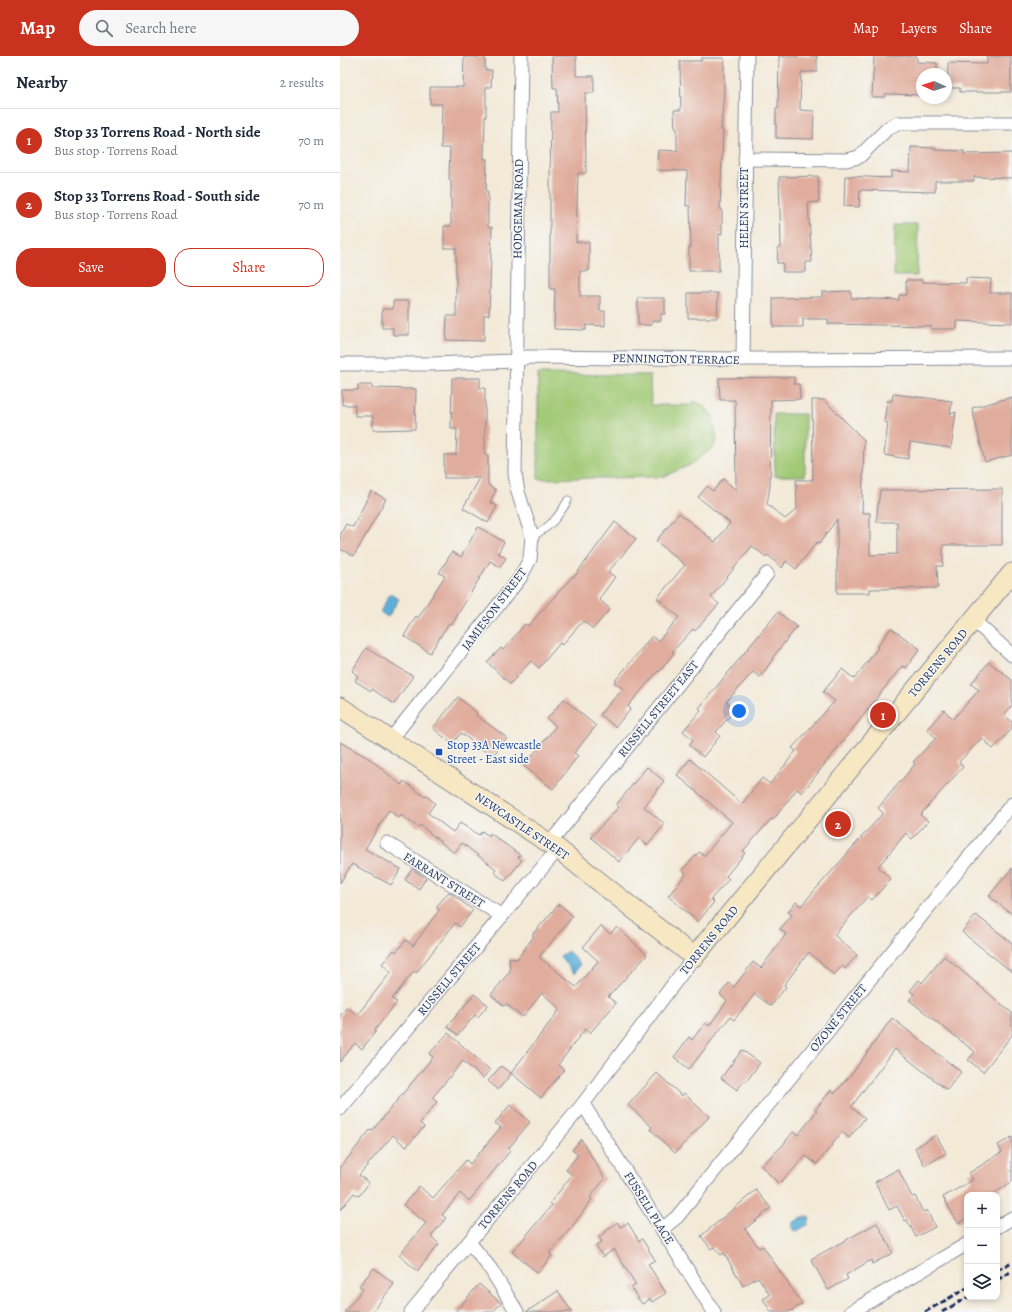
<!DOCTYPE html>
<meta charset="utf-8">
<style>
:root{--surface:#fff;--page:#f6f6f7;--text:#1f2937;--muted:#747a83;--line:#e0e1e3;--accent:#c8321e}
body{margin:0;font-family:Alegreya,serif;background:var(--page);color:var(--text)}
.controls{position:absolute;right:12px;bottom:12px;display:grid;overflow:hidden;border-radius:8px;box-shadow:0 2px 6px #0003}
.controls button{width:36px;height:36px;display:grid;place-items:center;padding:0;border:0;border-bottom:1px solid var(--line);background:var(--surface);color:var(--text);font:20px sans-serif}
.compass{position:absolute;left:576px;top:12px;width:36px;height:36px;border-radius:50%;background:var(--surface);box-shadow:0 2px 6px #0003;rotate:273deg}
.you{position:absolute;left:399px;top:655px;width:14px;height:14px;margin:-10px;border:3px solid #fff;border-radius:50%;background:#1a73e8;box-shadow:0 0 0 6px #1a73e833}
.badge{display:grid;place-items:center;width:26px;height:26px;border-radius:50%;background:var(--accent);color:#fff;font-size:13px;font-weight:700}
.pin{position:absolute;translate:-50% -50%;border:2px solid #fff;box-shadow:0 1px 4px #0006}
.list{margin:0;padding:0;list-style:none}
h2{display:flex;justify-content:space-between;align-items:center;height:52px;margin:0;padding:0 16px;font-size:17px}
h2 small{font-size:13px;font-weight:400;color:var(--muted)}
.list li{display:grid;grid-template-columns:26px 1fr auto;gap:12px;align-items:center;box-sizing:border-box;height:64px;padding:0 16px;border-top:1px solid var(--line)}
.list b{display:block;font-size:15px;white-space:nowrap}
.list p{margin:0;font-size:13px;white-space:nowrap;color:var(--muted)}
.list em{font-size:13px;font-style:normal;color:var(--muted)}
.actions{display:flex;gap:8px;padding:12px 16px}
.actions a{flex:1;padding:9px 0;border:1px solid var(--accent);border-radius:16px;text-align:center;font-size:14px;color:var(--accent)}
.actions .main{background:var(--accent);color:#fff}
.icon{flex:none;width:22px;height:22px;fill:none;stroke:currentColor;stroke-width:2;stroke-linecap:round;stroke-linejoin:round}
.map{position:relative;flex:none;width:672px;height:1256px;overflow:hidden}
header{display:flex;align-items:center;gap:24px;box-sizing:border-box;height:56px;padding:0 20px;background:var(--accent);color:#fff}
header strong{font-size:19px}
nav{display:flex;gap:22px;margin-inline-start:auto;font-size:14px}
.search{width:280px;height:36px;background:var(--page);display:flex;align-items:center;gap:10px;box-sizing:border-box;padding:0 14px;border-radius:22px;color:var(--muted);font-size:15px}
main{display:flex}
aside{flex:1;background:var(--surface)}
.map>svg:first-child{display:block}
.green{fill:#a0c975;stroke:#5e7c6a}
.water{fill:#5cb0d8;stroke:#3c709b}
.building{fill:#e0ac9c}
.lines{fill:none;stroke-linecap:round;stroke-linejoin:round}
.lane-casing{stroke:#878c9a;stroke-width:9}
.street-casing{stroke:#878c9a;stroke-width:15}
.secondary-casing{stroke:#878c9a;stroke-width:21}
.lane{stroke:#fff;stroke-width:7}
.street{stroke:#fff;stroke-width:13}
.secondary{stroke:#f7e8c3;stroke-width:19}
.rail{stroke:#1b2f5e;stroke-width:3;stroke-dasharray:6 3;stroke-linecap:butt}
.transit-dot{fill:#1a4fb4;stroke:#f6f6f2;stroke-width:1.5}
.labels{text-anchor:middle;stroke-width:3;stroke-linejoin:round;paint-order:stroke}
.street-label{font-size:12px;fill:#1b2f5e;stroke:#f6f6f2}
.transit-label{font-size:12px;fill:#164399;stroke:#f6f6f2;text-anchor:start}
</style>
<header>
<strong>Map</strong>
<div class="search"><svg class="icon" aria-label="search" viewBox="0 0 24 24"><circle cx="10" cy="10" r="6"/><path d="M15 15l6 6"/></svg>Search here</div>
<nav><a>Map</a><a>Layers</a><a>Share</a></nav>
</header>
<main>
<aside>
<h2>Nearby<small>2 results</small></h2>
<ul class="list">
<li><span class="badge">1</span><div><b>Stop 33 Torrens Road - North side</b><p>Bus stop · Torrens Road</p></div><em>70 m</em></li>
<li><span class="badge">2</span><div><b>Stop 33 Torrens Road - South side</b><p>Bus stop · Torrens Road</p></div><em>70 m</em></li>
</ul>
<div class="actions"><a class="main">Save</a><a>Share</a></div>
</aside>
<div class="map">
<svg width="672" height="1256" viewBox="0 0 672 1256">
<rect width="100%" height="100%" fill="#f6f6f2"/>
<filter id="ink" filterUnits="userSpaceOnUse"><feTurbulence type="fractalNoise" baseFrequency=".025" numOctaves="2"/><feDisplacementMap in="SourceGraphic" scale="8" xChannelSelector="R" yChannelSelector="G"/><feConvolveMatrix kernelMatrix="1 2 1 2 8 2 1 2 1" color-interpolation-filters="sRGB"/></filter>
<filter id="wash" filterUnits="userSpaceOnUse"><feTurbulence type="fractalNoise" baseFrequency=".012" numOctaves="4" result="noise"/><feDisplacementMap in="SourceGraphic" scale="16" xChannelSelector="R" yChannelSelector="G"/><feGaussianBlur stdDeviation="0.9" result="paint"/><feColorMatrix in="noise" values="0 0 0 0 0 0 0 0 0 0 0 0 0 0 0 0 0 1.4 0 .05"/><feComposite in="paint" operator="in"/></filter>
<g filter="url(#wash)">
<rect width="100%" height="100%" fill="#f3e9d7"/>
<g class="green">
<path d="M555 169H578L577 220H554Z"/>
<path d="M198 318 310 319 311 349H354V345L364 350 373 360 377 384 373 392 350 409 322 421 198 423Z"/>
<path d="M434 358H465V420H435Z"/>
</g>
<g class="water">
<path d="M50 538 59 543 48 561 40 556Z"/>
<path d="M228 895 240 908 234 918 220 900Z"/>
<path d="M465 1161H469L470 1164 468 1166 469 1168 457 1175 452 1173 453 1166Z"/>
</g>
<g id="blocks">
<g class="building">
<path d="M212 0H236V20H254V37H245L246 117H238L236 186H249V215H240V240H260V255H265V270L246 269V274L214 273 215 233H210V125L211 56H218L217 32H213Z"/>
<path d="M439 0H477V16H461L460 54 474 55 473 83 436 82V53H438Z"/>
<path d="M534 0H577V6L597 7V18H582V39L545 38V41H532Z"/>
<path d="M647 0H671V36H620V32H608V7L647 8Z"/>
<path d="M124 1H145V14H152L151 31H146V61H145L144 103H147L146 135 148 136V171H152L149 259H144V285L106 284 107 260H116V192H104V170H111V124L109 123 110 92H101L102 48H90V31H123Z"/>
<path d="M361 2H384V33L381 74H383L380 153H382V178H379V215H349V191H351L350 150H346L347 115 317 114 318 94 337 95V72H335L334 54H341L340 5H361Z"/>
<path d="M571 91 596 92V94L624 95V98L672 97V122L634 121V125H595V136L520 134 519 151 504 150 505 120 551 122V115L570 116Z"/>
<path d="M478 120 479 146 468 147 472 206H466V216H443V207H437L438 191H441L439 121Z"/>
<path d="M626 222 651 223 650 237H672V267L617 265V273H591V270L488 268V263H463V271H433V242L482 241V236L511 235V242L559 244V239H566V224H582V226L626 227Z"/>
<path d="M348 237H378L377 262H348Z"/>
<path d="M298 242H325V258H321V265H312V269H298Z"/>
<path d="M53 245H69V279H53V272H42V253H53Z"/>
<path d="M454 321V328H459L460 343 431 344 430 430 427 448 445 463 457 453 456 424H473L472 344H484L524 384 522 457H530V499L557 498V466H536L540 434 662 433V489H603V510H597L598 532 530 533V537H497V463L479 488 477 486 456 513 446 505 442 512 428 499 426 501 412 490 371 541 379 548 355 575 353 573 332 596 334 597 319 616 318 615 288 650 291 653 275 671 260 658 283 633 274 626 312 580 318 585 339 561 317 542 345 509 316 485 339 457 375 486 390 467 358 441 367 430 373 435 383 423 396 434 395 344H380L379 322Z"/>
<path d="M112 322H140V332H145V399H148V429L156 434 150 446 157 450 148 467 123 452 140 422H104V399H116L117 373H111Z"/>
<path d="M18 329H32V332L76 333 75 373 33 374V360H15V349H2V334H18Z"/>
<path d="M553 338 612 345 610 358 616 356 611 392 570 386 568 403 544 399 548 367 544 366 547 345H552Z"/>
<path d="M672 341V399L645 406 632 352Z"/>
<path d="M31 435 46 443 14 500 0 493V479L6 468 13 471Z"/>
<path d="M275 466 296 483 268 516 275 521 259 543 270 553 253 573 243 565 222 589 220 587 199 612 191 605 170 628 147 606 161 592 163 594 185 568 188 570 233 520 234 521Z"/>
<path d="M138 471 164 486 158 497 166 502 160 511 150 505 112 568 109 567 90 597 64 580 76 560 78 562 105 520 99 517 112 496 121 501Z"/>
<path d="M438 556 457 571 432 602 433 603 420 621 413 616 386 646 395 654 376 676 380 680 363 701 349 689 353 684 343 675 361 654 359 652Z"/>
<path d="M551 572 580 593 566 612 562 610 462 737 457 733 433 764 431 763 403 795 405 797 386 820 389 823 371 843 374 846 358 866 328 840 346 818 342 814 359 796 364 800 392 766 337 719 350 703 402 748 422 722 430 728 456 695 452 692 495 645 483 636 502 613 514 623 538 592 537 591Z"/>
<path d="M26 592 73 620 54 648 32 633 31 635 15 625 18 620 12 615Z"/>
<path d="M649 606 672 624V649L664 659 672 666V673L653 693 642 682 619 706 623 711 580 759 588 765 572 783 566 777 538 811 551 823 532 844 528 840 494 879 517 899 505 913 502 910 494 919 469 896 444 929 446 931 431 950 415 938 394 964 390 961 349 1013 334 1001 349 981 352 984 365 967 369 970 387 945 380 938 389 927 394 931 413 906 421 912 446 878 440 873 452 859 448 856 456 846 461 850 543 757 538 752 575 708 573 706 596 682 587 673 604 654 613 663 639 634 631 628Z"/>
<path d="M118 641 137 657 136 659 167 682 152 701 121 677 112 688 93 672Z"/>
<path d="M224 643 256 670 234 697 238 700 213 733 184 710 216 670 207 663Z"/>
<path d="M0 686 30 703 61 729 64 725 85 741 86 740 95 747 88 757 113 776 120 767 139 779 142 775 149 780 150 777 180 799 178 801 182 804 165 825 154 816 156 813 122 787 114 797 80 769 78 771 61 759 59 762 49 754 25 793 61 813 51 829 12 808 0 827Z"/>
<path d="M307 711 324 725 304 751 325 768 307 789 299 782 279 806 251 781 279 751 276 749Z"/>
<path d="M672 812V858L649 840Z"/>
<path d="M72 813 86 822 79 833 65 824Z"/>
<path d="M109 836 133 854 120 871 115 867 76 917 74 915 52 943 57 946 35 974 36 975 22 993 15 987 0 1006V960L7 951 17 959 51 916 42 908 54 894 56 896 66 884 73 890 99 854 96 851Z"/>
<path d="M219 848 233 860 199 901 236 931 258 905 243 891 261 870 270 878 277 871 307 899 268 941 276 947 250 977 245 973 218 1009 224 1014 201 1042 171 1017 220 953 202 937 183 961 166 948 164 950 151 939 170 915 169 902 177 903 194 880 192 879Z"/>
<path d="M636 859 672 887V916L622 876Z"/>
<path d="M604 900 672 957V979L643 1016 628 1004 635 996 569 944 574 938 570 935 579 924 582 927Z"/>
<path d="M134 938 148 949 138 961 135 959 118 979 107 971Z"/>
<path d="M552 962 621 1016 607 1034 555 993 511 1051 525 1062 509 1082 502 1076 477 1108 466 1100 439 1128 421 1110 442 1090 453 1076 458 1079 477 1055 475 1054 491 1034 495 1037 514 1015Z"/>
<path d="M108 977 150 1014 143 1022 123 1005 92 1042 97 1046 80 1067 84 1071 66 1091 53 1079 19 1119 29 1127 19 1140 14 1137 0 1154V1112L30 1074 32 1075 93 1001 89 998Z"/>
<path d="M402 994 420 1007 406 1026 404 1025 397 1034 381 1022Z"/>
<path d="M161 1010 171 1018 158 1034 148 1025Z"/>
<path d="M317 1017 342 1040 344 1037 369 1061 335 1097 310 1073 312 1071 288 1049Z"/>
<path d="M170 1049 190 1066 168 1093 170 1095 129 1145 120 1137 102 1159 106 1162 91 1180 99 1188 77 1215 59 1199 86 1167 63 1149 79 1130 93 1142 126 1104 130 1108 161 1071 155 1067Z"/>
<path d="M596 1079 606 1097 585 1110 575 1092Z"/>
<path d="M672 1081V1126L651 1139H627V1162L618 1167 603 1141 633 1124 629 1117 662 1096 658 1089Z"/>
<path d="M241 1083 265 1123 250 1141 252 1143 232 1171 209 1197 212 1199 198 1217 172 1196 212 1149 210 1147 232 1119 226 1114 238 1099 232 1094Z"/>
<path d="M558 1113 572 1141 575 1140 583 1156 587 1154 595 1171 576 1181 567 1164 565 1165 557 1150 549 1154 535 1126Z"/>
<path d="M416 1134 431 1152 405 1173 419 1192 423 1190 462 1248 449 1256H431L423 1243 430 1239 418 1221 403 1230 384 1197 381 1199 374 1191 371 1193 361 1180Z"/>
<path d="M277 1166 280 1171 288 1167 299 1185 302 1183 315 1204 308 1208 326 1237 312 1246 310 1243 302 1248 291 1232 296 1229 274 1193 263 1201 256 1190 262 1186 259 1181Z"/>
<path d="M537 1167 553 1197 532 1208 531 1204 506 1219 508 1223 488 1234 471 1203Z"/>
<path d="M34 1212 54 1228 32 1256H4L23 1233 19 1230Z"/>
<path d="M139 1228 161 1247 153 1256H115Z"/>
<path d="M218 1235 232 1256H186Z"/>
</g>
</g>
</g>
<g filter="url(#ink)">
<use href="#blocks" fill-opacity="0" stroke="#878c9a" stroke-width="1"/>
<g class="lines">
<g class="lane-casing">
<path id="lane" d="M192 480C210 472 219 460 228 444"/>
</g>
<g class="street-casing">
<g id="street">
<path d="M405 103 506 104 519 101 548 72 558 67H672"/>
<path d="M403 303 407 0"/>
<path d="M0 308H91L175 305 187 301 403 303 672 302"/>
<path d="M633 564 672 599"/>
<path d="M51 683 180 522 190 503 192 480 178 436 175 418 181 0"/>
<path d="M47 787 162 860"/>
<path d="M210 787 427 518"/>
<path d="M243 1048 374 1256"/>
<path d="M0 1053 218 793"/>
<path d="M657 1171 672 1162"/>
<path d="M322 1173 337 1161 672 748"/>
<path d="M129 1186 150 1212 177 1256"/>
<path d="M71 1256 243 1048 354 901"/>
<path d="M511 1256 627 1188"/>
</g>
</g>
<g class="secondary-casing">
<path id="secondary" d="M0 651 218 793 354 901 672 517"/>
</g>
<use href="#lane" class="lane"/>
<use href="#street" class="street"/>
<use href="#secondary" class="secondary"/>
<g class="rail">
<path d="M657 1214 672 1206"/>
<path d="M657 1224 672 1215"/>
<path d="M585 1256 627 1232"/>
<path d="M602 1256 628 1241"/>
</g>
</g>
</g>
<rect class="transit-dot" x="95" y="692" width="8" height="8" rx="2"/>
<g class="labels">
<g class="street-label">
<text transform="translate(404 152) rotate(-90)" y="4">HELEN STREET</text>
<text transform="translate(178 153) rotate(-89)" y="4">HODGEMAN ROAD</text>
<text transform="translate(336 303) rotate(1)" y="4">PENNINGTON TERRACE</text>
<text transform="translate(154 553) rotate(-53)" y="4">JAMIESON STREET</text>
<text transform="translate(598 607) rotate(-50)" y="4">TORRENS ROAD</text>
<text transform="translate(318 653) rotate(-51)" y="4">RUSSELL STREET EAST</text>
<text transform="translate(182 770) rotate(34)" y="4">NEWCASTLE STREET</text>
<text transform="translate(104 824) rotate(32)" y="4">FARRANT STREET</text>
<text transform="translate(369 884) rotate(-51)" y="4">TORRENS ROAD</text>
<text transform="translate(109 923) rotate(-50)" y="4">RUSSELL STREET</text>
<text transform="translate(498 962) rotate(-51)" y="4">OZONE STREET</text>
<text transform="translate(168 1139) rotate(-50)" y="4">TORRENS ROAD</text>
<text transform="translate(309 1152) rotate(58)" y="4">FUSSELL PLACE</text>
</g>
<g class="transit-label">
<text x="107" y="693">Stop 33A Newcastle<tspan x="107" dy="14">Street - East side</tspan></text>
</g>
</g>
</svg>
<div class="controls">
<button>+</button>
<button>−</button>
<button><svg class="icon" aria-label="layers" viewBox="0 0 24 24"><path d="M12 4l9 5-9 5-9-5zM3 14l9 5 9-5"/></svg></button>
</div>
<svg class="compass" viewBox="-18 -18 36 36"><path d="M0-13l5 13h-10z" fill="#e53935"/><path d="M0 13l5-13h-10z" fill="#747a83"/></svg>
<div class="you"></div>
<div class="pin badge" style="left:543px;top:659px">1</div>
<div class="pin badge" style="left:498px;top:768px">2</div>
</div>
</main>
